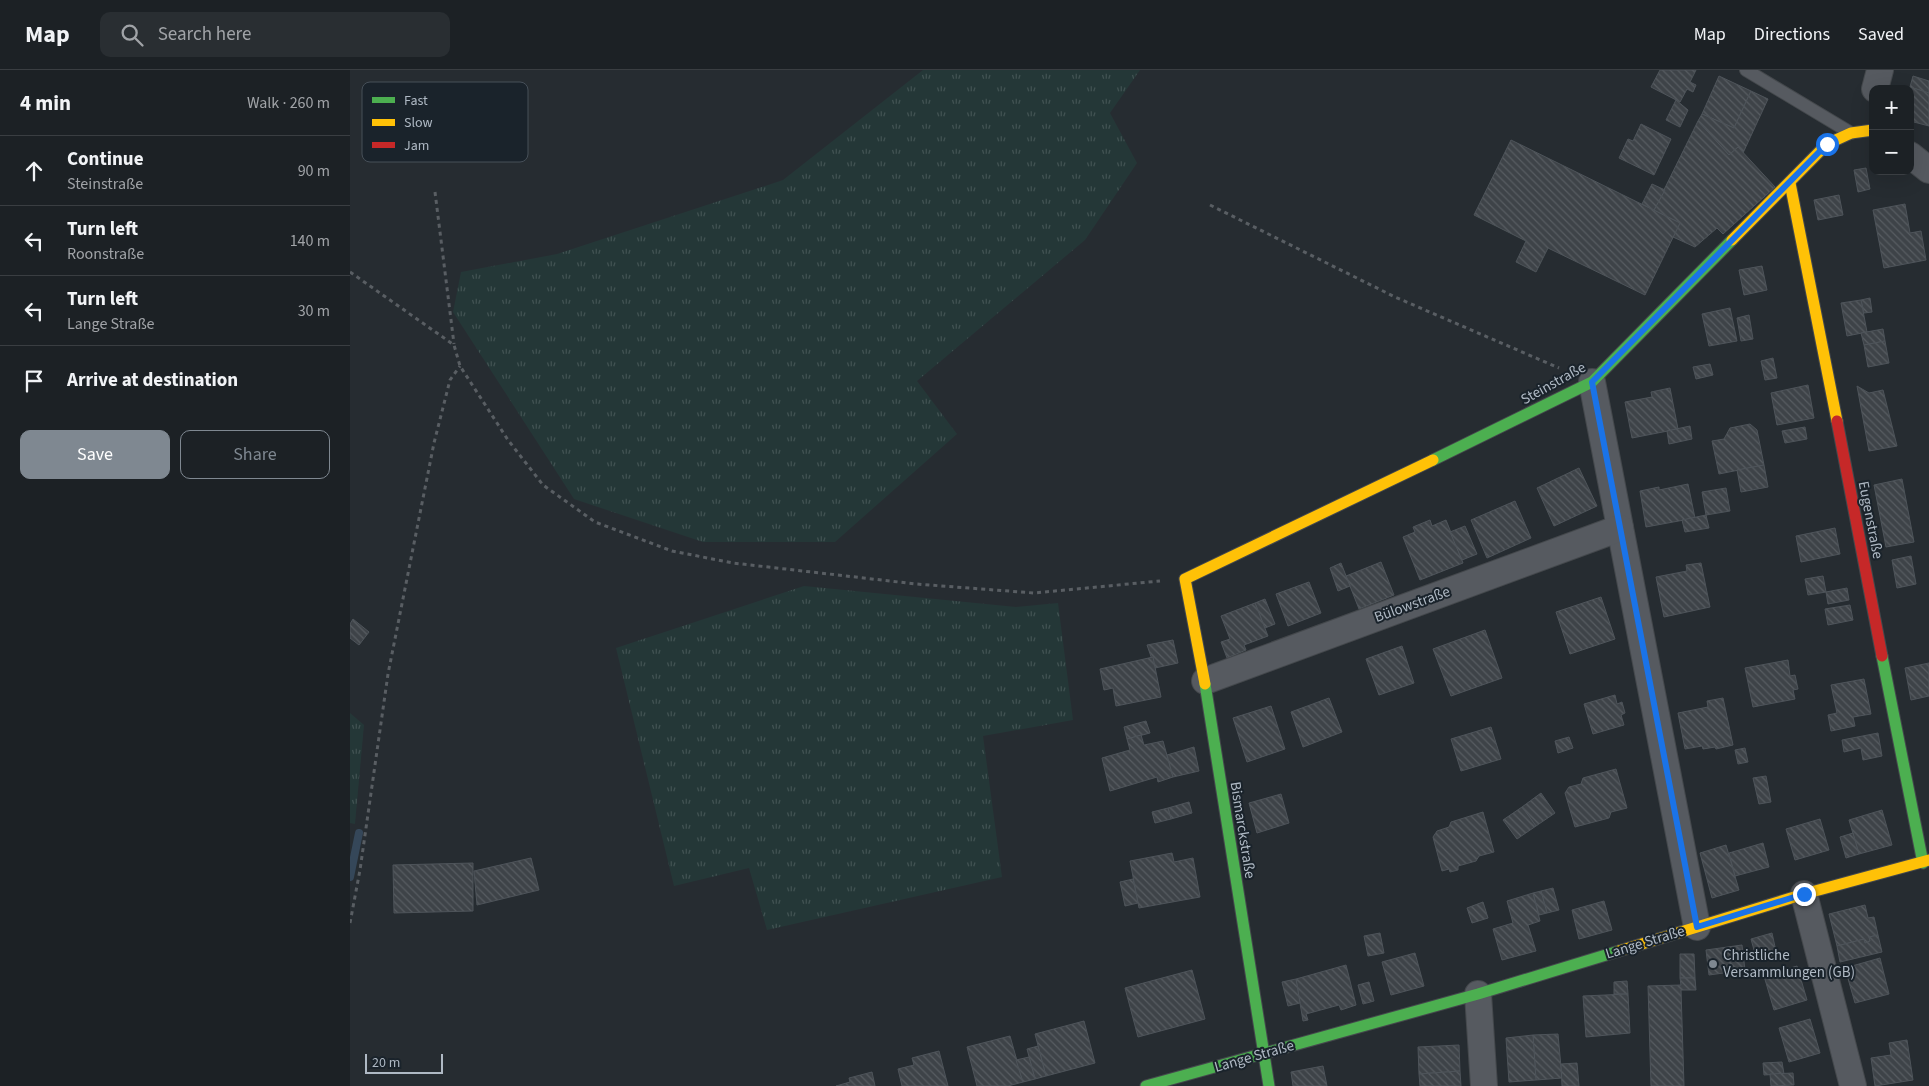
<!DOCTYPE html>
<meta charset="utf-8">
<style>
:root{--surface:#1c2125;--page:#292e32;--text:#f1f3f6;--muted:#a0a3a7;--line:#3a3e42;--accent:#7f8891}
body{margin:0;font-family:"Source Sans 3",sans-serif;background:var(--page);color:var(--text)}
.controls{position:absolute;right:15px;top:15px;display:grid;overflow:hidden;border-radius:10px;box-shadow:0 5px 20px #0002}
.controls button{width:45px;height:45px;display:grid;place-items:center;padding:0;border:0;border-bottom:1px solid var(--line);background:var(--surface);color:var(--text);font:25px sans-serif}
.scale{position:absolute;left:15px;bottom:12px;width:78px;box-sizing:border-box;padding-left:5px;border:2px solid #afb9c4;border-top:0;font-size:14px;line-height:18px;white-space:nowrap;color:#afb9c4;-webkit-text-stroke:4px #1a232b;paint-order:stroke}
.stop{position:absolute;width:15px;height:15px;margin:-11px;border:4px solid #1a73e8;border-radius:50%;background:#fff}
.stop.end{background:#1a73e8;border-color:#fff;box-shadow:0 1px 5px #0008}
.list{margin:0;padding:0;list-style:none}
h2{display:flex;justify-content:space-between;align-items:center;height:65px;margin:0;padding:0 20px;font-size:21px}
h2 small{font-size:16px;font-weight:400;color:var(--muted)}
.list li{display:grid;grid-template-columns:32px 1fr auto;gap:15px;align-items:center;box-sizing:border-box;height:70px;padding:0 20px;border-top:1px solid var(--line)}
.list b{display:block;font-size:19px;white-space:nowrap}
.list p{margin:0;font-size:16px;white-space:nowrap;color:var(--muted)}
.list em{font-size:16px;font-style:normal;color:var(--muted)}
.actions{display:flex;gap:10px;padding:15px 20px}
.actions a{flex:1;padding:11px 0;border:1px solid var(--accent);border-radius:10px;text-align:center;font-size:18px;color:var(--accent)}
.actions .main{background:var(--accent);color:#fff}
.icon{flex:none;width:28px;height:28px;fill:none;stroke:currentColor;stroke-width:2;stroke-linecap:round;stroke-linejoin:round}
.map{position:relative;flex:none;width:1579px;height:1016px;overflow:hidden}
header{display:flex;align-items:center;gap:30px;box-sizing:border-box;height:70px;padding:0 25px;background:var(--surface);border-bottom:1px solid var(--line)}
header strong{font-size:24px}
nav{display:flex;gap:28px;margin-inline-start:auto;font-size:18px}
.search{width:350px;height:45px;background:var(--page);display:flex;align-items:center;gap:12px;box-sizing:border-box;padding:0 18px;border-radius:10px;color:var(--muted);font-size:19px}
main{display:flex}
aside{flex:1;background:var(--surface)}
.map>svg:first-child{display:block}
.grass{fill:url(#grass-tufts)}
.lines{fill:none;stroke-linecap:round;stroke-linejoin:round}
.stream{stroke:#354759;stroke-width:8}
.building{fill:url(#building-back-hatch);stroke:#4e545a}
.lane-casing{stroke:#44484c;stroke-width:14}
.street-casing{stroke:#44484c;stroke-width:28}
.fast-casing{stroke:#44484c;stroke-width:13}
.slow-casing{stroke:#44484c;stroke-width:13}
.jam-casing{stroke:#44484c;stroke-width:13}
.path{stroke:#595e63;stroke-width:3;stroke-dasharray:4 4;stroke-linecap:butt}
.lane{stroke:#565a60;stroke-width:12}
.street{stroke:#565a60;stroke-width:26}
.fast{stroke:#4caf50;stroke-width:11}
.slow{stroke:#ffc107;stroke-width:11}
.jam{stroke:#c62828;stroke-width:11}
.route{stroke:#1a73e8;stroke-width:6}
.poi-dot{fill:#7f8891;stroke:#1a232b;stroke-width:2}
.labels{text-anchor:middle;stroke-width:4;stroke-linejoin:round;paint-order:stroke}
.street-label{font-size:15px;fill:#afb9c4;stroke:#1a232b}
.poi-label{font-size:15px;fill:#afb9c4;stroke:#1a232b;text-anchor:start}
.key{fill:#1a232b;stroke:#475059;stroke-width:1}
.key-label{font-size:14px;fill:#afb9c4}
</style>
<header>
<strong>Map</strong>
<div class="search"><svg class="icon" aria-label="search" viewBox="0 0 24 24"><circle cx="10" cy="10" r="6"/><path d="M15 15l6 6"/></svg>Search here</div>
<nav><a>Map</a><a>Directions</a><a>Saved</a></nav>
</header>
<main>
<aside>
<h2>4 min<small>Walk · 260 m</small></h2>
<ul class="list">
<li><svg class="icon" aria-label="ahead" viewBox="0 0 24 24"><path d="M12 20V5M6 11l6-6 6 6"/></svg><div><b>Continue</b><p>Steinstraße</p></div><em>90 m</em></li>
<li><svg class="icon" aria-label="left" viewBox="0 0 24 24"><path d="M17 20v-9H6M10 6l-5 5 5 5"/></svg><div><b>Turn left</b><p>Roonstraße</p></div><em>140 m</em></li>
<li><svg class="icon" aria-label="left" viewBox="0 0 24 24"><path d="M17 20v-9H6M10 6l-5 5 5 5"/></svg><div><b>Turn left</b><p>Lange Straße</p></div><em>30 m</em></li>
<li><svg class="icon" aria-label="arrive" viewBox="0 0 24 24"><path d="M6 21V4h12l-3 4 3 4H6"/></svg><div><b>Arrive at destination</b></div></li>
</ul>
<div class="actions"><a class="main">Save</a><a>Share</a></div>
</aside>
<div class="map">
<svg width="1579" height="1016" viewBox="0 0 1579 1016">
<defs>
<pattern id="grass-tufts" width="24" height="20" patternUnits="userSpaceOnUse" patternTransform="scale(1.25)"><rect width="24" height="20" fill="#243737"/><path d="M3 7l-1-3M5 7V3M7 7l1-3M15 17l-1-3M17 17v-4M19 17l1-3" fill="none" stroke="#415252"/></pattern>
<pattern id="building-back-hatch" width="6" height="6" patternUnits="userSpaceOnUse" patternTransform="scale(1.25)"><rect width="6" height="6" fill="#3e4348"/><path d="M-1 5l2 2M0 0l6 6M5-1l2 2" fill="none" stroke="#575c61"/></pattern>
</defs>
<rect width="100%" height="100%" fill="#262c31"/>
<g class="grass">
<path d="M573 0H790L760 43 787 93 735 170 567 311 607 364 485 472H353L224 429 103 242 111 202 207 184 433 110Z"/>
<path d="M454 516 666 537 708 533 723 650 633 666 652 807 417 860 399 798 324 816 266 578Z"/>
<path d="M0 643 14 655 5 754 0 753Z"/>
</g>
<g class="lines">
<path class="stream" d="M0 807 9 763"/>
</g>
<g class="building">
<path d="M1310 0H1346L1340 12 1346 15 1343 22 1337 19 1330 32 1301 17Z"/>
<path d="M1369 6 1401 21 1384 58 1352 44Z"/>
<path d="M1563 6 1579 11V23L1560 17Z"/>
<path d="M1560 17 1579 23V56L1560 51Z"/>
<path d="M1401 21 1418 29 1393 83 1388 77 1379 85 1348 51 1352 44 1384 58Z"/>
<path d="M1326 30 1338 40 1330 57 1316 50Z"/>
<path d="M1348 51 1379 85 1388 77 1425 117 1373 164 1367 158 1345 177 1323 167 1330 153 1304 140Z"/>
<path d="M1291 54 1321 69 1304 105 1269 88 1278 69 1283 71Z"/>
<path d="M1161 70 1330 153 1295 225 1198 178 1186 202 1166 192 1176 171 1124 145Z"/>
<path d="M1516 98 1520 119 1508 122 1504 100Z"/>
<path d="M1302 114 1315 120 1304 140 1292 134Z"/>
<path d="M1489 125 1493 145 1468 150 1464 130Z"/>
<path d="M1555 134 1560 163 1571 161 1576 190 1534 198 1523 140Z"/>
<path d="M1412 196 1417 220 1394 225 1389 200Z"/>
<path d="M1520 228 1522 242 1514 243 1511 230Z"/>
<path d="M1511 230 1517 262 1497 266 1491 233Z"/>
<path d="M1380 238 1387 271 1359 276 1352 244Z"/>
<path d="M1399 245 1403 269 1391 271 1387 248Z"/>
<path d="M1533 259 1535 271 1514 275 1511 263Z"/>
<path d="M1535 271 1539 293 1518 297 1514 275Z"/>
<path d="M1423 288 1427 308 1415 310 1411 291Z"/>
<path d="M1360 294 1363 305 1346 309 1343 297Z"/>
<path d="M1458 315 1464 348 1427 355 1421 323Z"/>
<path d="M1507 316 1519 323 1533 320 1547 376 1519 381Z"/>
<path d="M1320 318 1328 359 1282 368 1275 332 1302 327 1301 322Z"/>
<path d="M1400 354 1407 360 1414 395 1369 404 1362 371 1374 369 1380 358Z"/>
<path d="M1340 356 1342 369 1319 374 1317 361Z"/>
<path d="M1455 357 1457 369 1435 373 1432 361Z"/>
<path d="M1414 395 1418 417 1391 422 1387 400Z"/>
<path d="M1229 398 1247 436 1204 456 1187 418Z"/>
<path d="M1552 409 1564 472 1536 477 1524 415Z"/>
<path d="M1338 414 1345 448 1296 457 1290 421 1309 417V420Z"/>
<path d="M1376 418 1380 441 1356 445 1352 422Z"/>
<path d="M1165 431 1181 468 1137 488 1121 450Z"/>
<path d="M1356 445 1359 458 1335 462 1332 450Z"/>
<path d="M1080 450 1082 456 1096 450 1113 493 1070 510 1053 467 1065 462 1063 457Z"/>
<path d="M1115 456 1127 484 1112 490 1100 462Z"/>
<path d="M1485 458 1490 484 1451 492 1446 466Z"/>
<path d="M1561 486 1566 514 1547 518 1542 490Z"/>
<path d="M1031 492 1044 525 1009 539 996 506Z"/>
<path d="M991 493 1000 516 988 521 980 498Z"/>
<path d="M1351 493 1360 537 1314 547 1306 507 1337 501 1336 495Z"/>
<path d="M1473 506 1476 522 1458 525 1455 509Z"/>
<path d="M959 512 971 543 938 556 926 524Z"/>
<path d="M1497 518 1499 530 1478 534 1476 522Z"/>
<path d="M1251 527 1265 569 1220 584 1206 542Z"/>
<path d="M915 529 925 554 915 558 905 533Z"/>
<path d="M905 533 918 566 894 575 896 580 877 588 871 572 880 569 871 546Z"/>
<path d="M1500 535 1503 550 1478 555 1475 539Z"/>
<path d="M3 549 19 562 9 575 0 568V554Z"/>
<path d="M1135 560 1152 608 1101 626 1083 579Z"/>
<path d="M823 570 828 593 805 598 797 575Z"/>
<path d="M1052 576 1064 613 1029 625 1016 589Z"/>
<path d="M803 587 811 627 766 636 763 618 754 620 750 599Z"/>
<path d="M1438 590 1440 606 1445 605 1448 619 1443 620 1445 629 1403 637 1395 598Z"/>
<path d="M1579 593V626L1561 630 1555 598Z"/>
<path d="M1514 609 1521 644 1503 647 1505 656 1481 661 1478 645 1487 643 1481 615Z"/>
<path d="M1265 625 1267 634 1272 632 1275 643 1271 645 1274 655 1243 664 1234 634Z"/>
<path d="M979 628 992 662 953 677 941 642Z"/>
<path d="M1373 628 1383 675 1366 679 1365 677 1353 679 1352 676 1335 679 1328 643 1358 637 1357 631Z"/>
<path d="M921 636 935 679 897 692 883 648Z"/>
<path d="M796 651 800 663 777 669 774 657Z"/>
<path d="M1141 657 1151 689 1111 701 1101 669Z"/>
<path d="M1528 663 1532 686 1513 690 1511 678 1494 682 1492 670Z"/>
<path d="M791 665 794 675 813 671 823 707 808 712 807 707 760 721 752 688 780 680 777 669Z"/>
<path d="M1219 667 1223 678 1208 683 1205 671Z"/>
<path d="M844 677 849 701 823 707 817 685Z"/>
<path d="M1395 678 1398 692 1388 694 1385 680Z"/>
<path d="M1266 699 1277 738 1261 742 1259 748 1225 757 1215 723 1219 717 1231 714 1233 708Z"/>
<path d="M1416 706 1421 732 1409 734 1403 708Z"/>
<path d="M1191 723 1205 743 1186 756 1172 737Z"/>
<path d="M931 724 939 753 907 763 899 733Z"/>
<path d="M839 732 842 743 821 749 818 738Z"/>
<path d="M1172 737 1186 756 1167 769 1153 750Z"/>
<path d="M818 738 821 749 805 753 802 742Z"/>
<path d="M1532 740 1542 775 1509 784 1499 750Z"/>
<path d="M1133 742 1144 782 1129 786 1126 791 1108 796V800L1100 802 1099 799 1092 801 1083 767 1087 761 1099 757 1101 752Z"/>
<path d="M1470 749 1479 780 1445 790 1436 759Z"/>
<path d="M1503 763 1509 784 1496 788 1490 767Z"/>
<path d="M1413 773 1419 797 1385 806 1379 783Z"/>
<path d="M1376 775 1389 820 1362 828 1350 783Z"/>
<path d="M822 783 824 792 843 788 850 827 789 838 780 791Z"/>
<path d="M181 788 189 820 127 835 124 801Z"/>
<path d="M123 793V841L44 843 43 795Z"/>
<path d="M783 809 788 833 775 836 770 812Z"/>
<path d="M1203 818 1209 840 1197 843 1191 821Z"/>
<path d="M1191 821 1197 843 1189 845 1183 823Z"/>
<path d="M1183 823 1190 851 1178 855 1186 881 1152 890 1143 859 1163 853 1157 831Z"/>
<path d="M1254 831 1262 860 1229 869 1222 840Z"/>
<path d="M1133 832 1138 848 1122 853 1117 838Z"/>
<path d="M1515 835 1518 848 1524 847 1528 865 1519 867 1520 871 1515 873 1514 869 1487 876 1479 844Z"/>
<path d="M1030 863 1034 883 1018 886 1014 866Z"/>
<path d="M1422 863 1427 886 1407 891 1401 869Z"/>
<path d="M1528 865 1532 882 1490 892 1487 876 1514 869 1515 873 1520 871 1519 867Z"/>
<path d="M1392 875 1395 900 1359 905 1356 880Z"/>
<path d="M1065 883 1074 916 1041 925 1032 892Z"/>
<path d="M1330 884H1344L1345 908H1330Z"/>
<path d="M1530 888 1539 924 1505 933 1495 898Z"/>
<path d="M996 895 1006 935 991 940 989 935 956 944 958 950 953 951 946 909Z"/>
<path d="M1447 896 1457 930 1424 940 1414 906Z"/>
<path d="M842 900 855 949 788 967 775 918Z"/>
<path d="M1330 908H1345L1346 920H1331L1334 1016H1301L1298 916 1331 915Z"/>
<path d="M946 909 950 933 938 936 932 912Z"/>
<path d="M1277 911 1278 924H1264V912Z"/>
<path d="M1019 912 1024 931 1013 934 1008 915Z"/>
<path d="M1278 924 1280 963 1236 967 1233 926Z"/>
<path d="M1460 949 1470 983 1439 992 1429 958Z"/>
<path d="M734 951 745 993 696 1006 685 964Z"/>
<path d="M1208 964 1212 1008 1186 1010 1183 965Z"/>
<path d="M1183 965 1186 1010 1159 1012 1156 968Z"/>
<path d="M660 966 673 1012 658 1016H627L617 977Z"/>
<path d="M1557 970 1563 1010 1525 1016 1521 988 1541 985 1539 973Z"/>
<path d="M1109 975 1110 1001 1069 1004 1068 977Z"/>
<path d="M688 976 696 1006 685 1009 677 979Z"/>
<path d="M589 981 598 1016H552L548 999 564 995 562 988Z"/>
<path d="M679 987 685 1009 673 1012 666 990Z"/>
<path d="M1432 992 1434 1004 1414 1005 1413 993Z"/>
<path d="M1227 993 1229 1016H1212L1211 994Z"/>
<path d="M973 996 977 1016H943L941 1002Z"/>
<path d="M1110 1001 1111 1016H1070L1069 1004Z"/>
<path d="M522 1002 525 1016H486L500 1012 499 1008Z"/>
<path d="M1443 1003 1444 1015 1421 1016 1420 1004Z"/>
</g>
<g class="lines">
<g class="lane-casing">
<path id="lane" d="M1396 0 1501 63"/>
</g>
<g class="street-casing">
<g id="street">
<path d="M1525 19 1530 0"/>
<path d="M1560 85 1579 100"/>
<path d="M1242 312 1347 857"/>
<path d="M855 611 1270 458"/>
<path d="M1454 824 1503 1016"/>
<path d="M1128 924 1134 1016"/>
</g>
</g>
<g class="fast-casing">
<g id="fast">
<path d="M1083 390 1242 312 1382 170"/>
<path d="M1532 586 1573 793"/>
<path d="M855 614 919 1016"/>
<path d="M796 1016 1128 924 1269 881"/>
</g>
</g>
<g class="slow-casing">
<g id="slow">
<path d="M1440 113 1487 351"/>
<path d="M1382 170 1477 74 1501 63 1523 60"/>
<path d="M855 614 835 509 1083 390"/>
<path d="M1269 881 1454 824 1579 790"/>
</g>
</g>
<g class="jam-casing">
<path id="jam" d="M1487 351 1532 586"/>
</g>
<g class="path">
<path d="M85 122 104 274"/>
<path d="M860 135 1045 227 1209 298"/>
<path d="M0 202 104 275 110 296 158 370 193 415 245 452 322 481 383 493 566 514 684 523 810 511"/>
<path d="M0 853 10 800 38 604 84 373 100 310 110 296"/>
</g>
<use href="#lane" class="lane"/>
<use href="#street" class="street"/>
<use href="#fast" class="fast"/>
<use href="#slow" class="slow"/>
<use href="#jam" class="jam"/>
</g>
<g class="lines">
<path class="route" d="M1454 824 1347 857 1242 312 1477 74"/>
</g>
<circle class="poi-dot" cx="1363" cy="894" r="5"/>
<g class="labels">
<g class="street-label">
<text transform="translate(1203 313) rotate(-29)" y="5">Steinstraße</text>
<text transform="translate(1521 450) rotate(79)" y="5">Eugenstraße</text>
<text transform="translate(1062 534) rotate(-20)" y="5">Bülowstraße</text>
<text transform="translate(893 760) rotate(81)" y="5">Bismarckstraße</text>
<text transform="translate(1295 872) rotate(-17)" y="5">Lange Straße</text>
<text transform="translate(904 986) rotate(-16)" y="5">Lange Straße</text>
</g>
<g class="poi-label">
<text x="1373" y="890">Christliche<tspan x="1373" dy="17">Versammlungen (GB)</tspan></text>
</g>
</g>
<rect x="12" y="12" width="166" height="80" rx="8" class="key"/>
<rect x="22" y="27" width="23" height="6" fill="#4caf50"/>
<rect x="22" y="49" width="23" height="7" fill="#ffc107"/>
<rect x="22" y="72" width="23" height="6" fill="#c62828"/>
<g class="key-label">
<text x="54" y="35">Fast</text>
<text x="54" y="57">Slow</text>
<text x="54" y="80">Jam</text>
</g>
</svg>
<div class="controls">
<button>+</button>
<button>−</button>
</div>
<div class="scale">20 m</div>
<div class="stop" style="left:1477px;top:74px"></div>
<div class="stop end" style="left:1454px;top:824px"></div>
</div>
</main>
